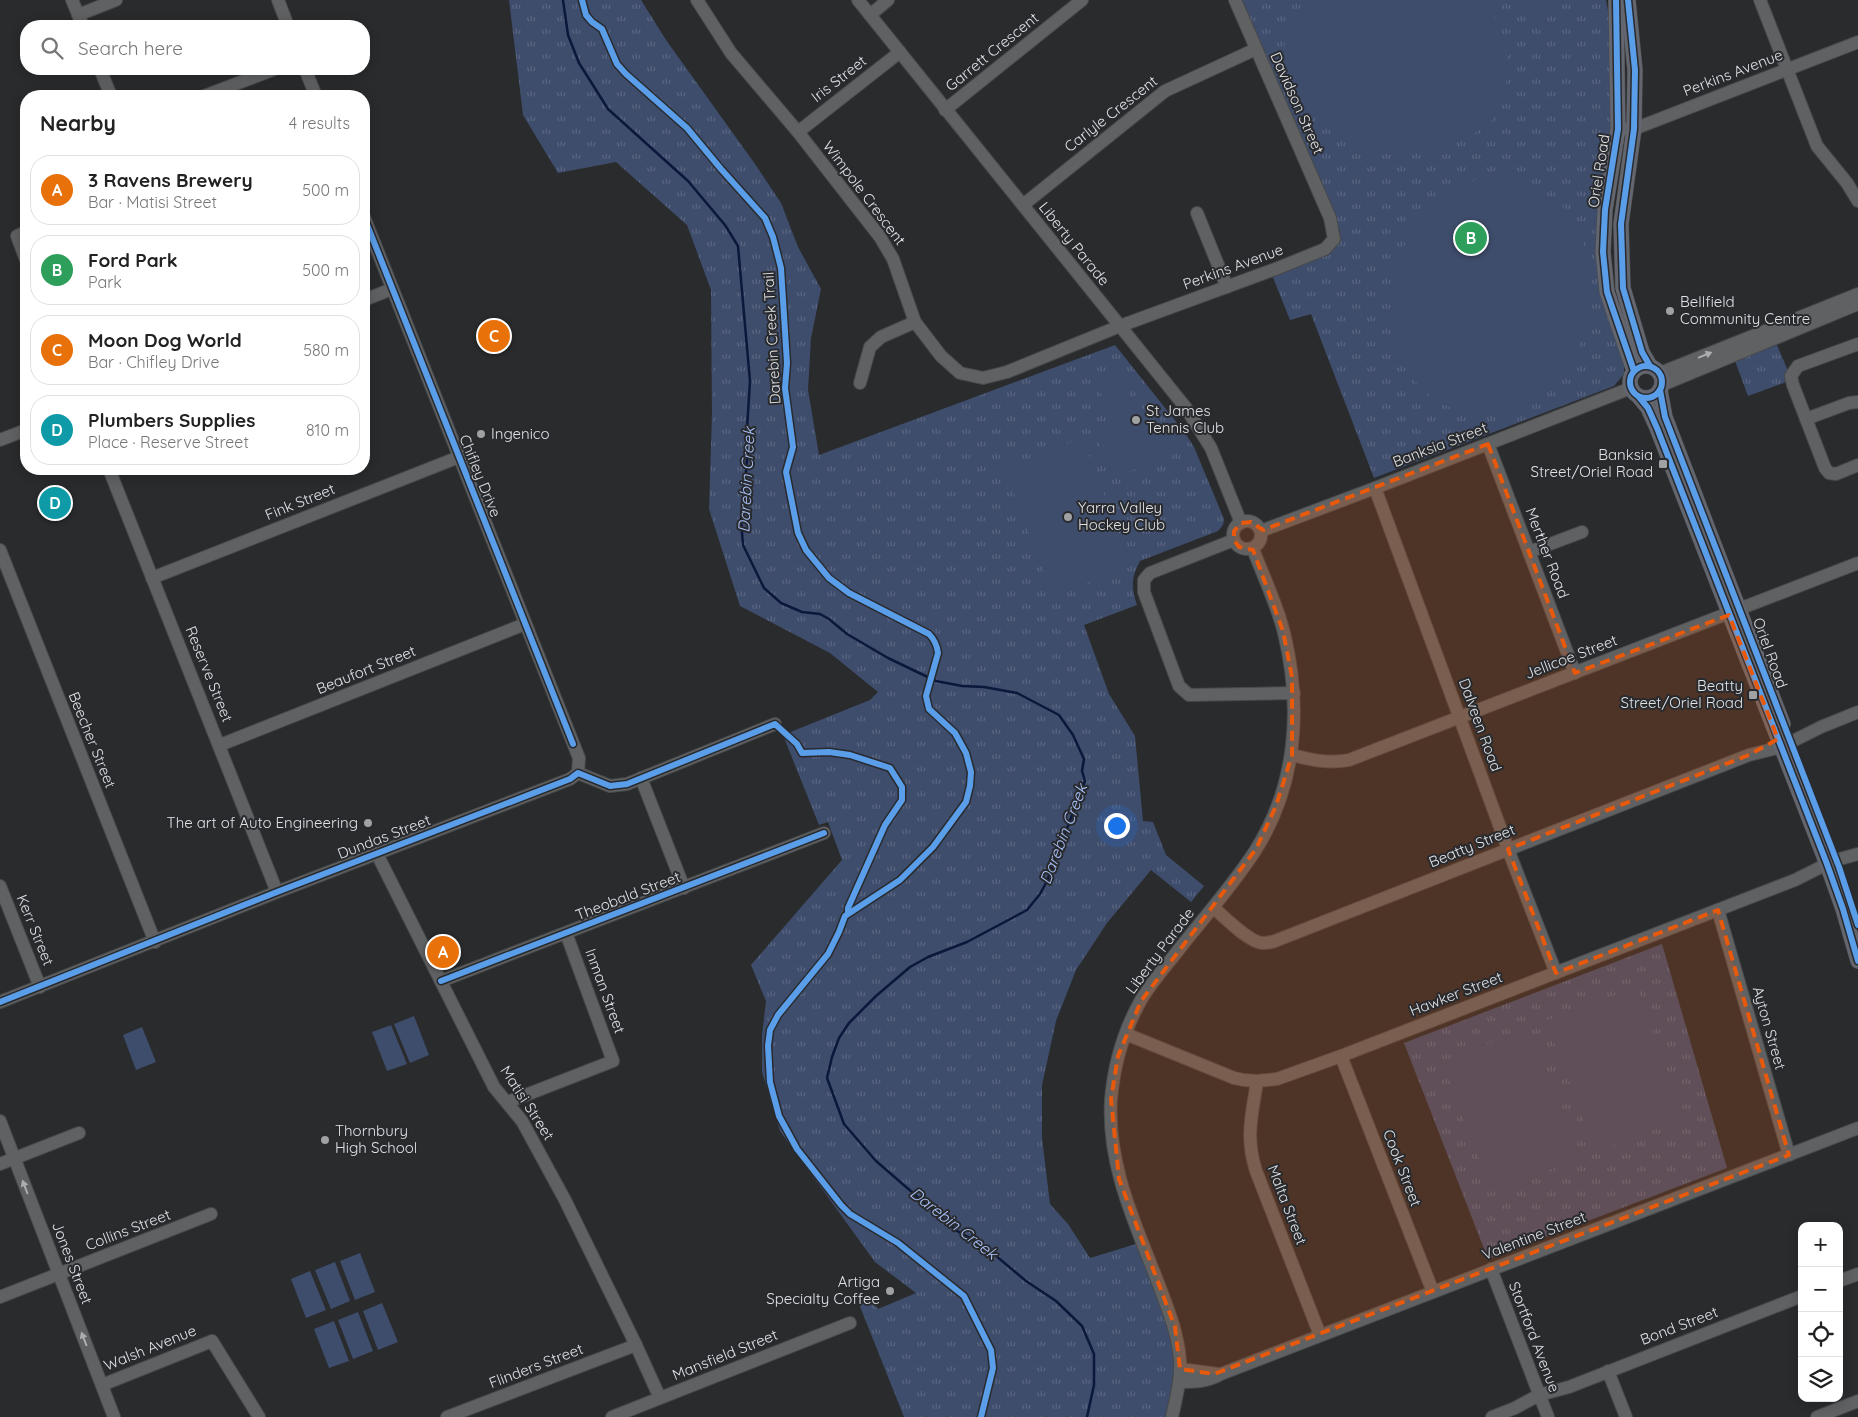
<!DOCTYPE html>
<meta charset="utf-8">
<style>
:root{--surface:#fff;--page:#f6f6f6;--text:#222;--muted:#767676;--line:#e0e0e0;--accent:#d93025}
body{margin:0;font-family:Quicksand,sans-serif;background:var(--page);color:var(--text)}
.controls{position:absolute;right:15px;bottom:15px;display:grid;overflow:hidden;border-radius:10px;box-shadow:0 2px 12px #0003}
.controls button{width:45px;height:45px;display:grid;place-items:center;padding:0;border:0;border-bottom:1px solid var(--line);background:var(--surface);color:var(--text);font:25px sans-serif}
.you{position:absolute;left:1116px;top:825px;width:18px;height:18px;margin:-12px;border:4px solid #fff;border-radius:50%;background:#1a73e8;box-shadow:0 0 0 8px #1a73e833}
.badge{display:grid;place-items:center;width:32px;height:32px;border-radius:50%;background:var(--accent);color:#fff;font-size:16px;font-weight:700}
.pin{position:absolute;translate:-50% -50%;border:2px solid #fff;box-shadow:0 1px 5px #0006}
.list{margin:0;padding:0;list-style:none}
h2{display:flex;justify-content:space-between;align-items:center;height:65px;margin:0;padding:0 20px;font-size:21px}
h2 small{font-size:16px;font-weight:400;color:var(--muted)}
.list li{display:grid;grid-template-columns:32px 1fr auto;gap:15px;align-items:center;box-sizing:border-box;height:70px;margin:0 10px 10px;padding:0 10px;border:1px solid var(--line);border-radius:20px}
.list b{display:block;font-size:19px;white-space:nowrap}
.list p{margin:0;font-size:16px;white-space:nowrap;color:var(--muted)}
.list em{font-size:16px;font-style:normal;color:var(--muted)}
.icon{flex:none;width:28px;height:28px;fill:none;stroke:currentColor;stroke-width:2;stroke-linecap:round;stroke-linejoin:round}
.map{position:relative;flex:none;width:1858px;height:1417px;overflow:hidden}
.search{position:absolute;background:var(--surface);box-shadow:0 2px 12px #0003;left:20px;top:20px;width:350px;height:55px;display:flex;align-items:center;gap:12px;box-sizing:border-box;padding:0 18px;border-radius:20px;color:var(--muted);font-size:19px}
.panel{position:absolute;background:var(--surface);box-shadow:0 2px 12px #0003;left:20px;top:90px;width:350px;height:385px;border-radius:20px}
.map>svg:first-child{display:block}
.park{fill:url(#park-tufts)}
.pitch{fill:#3f4d6c}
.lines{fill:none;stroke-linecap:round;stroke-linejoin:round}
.stream{stroke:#0b173b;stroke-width:2.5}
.minor-casing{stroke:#48494a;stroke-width:14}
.major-casing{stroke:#48494a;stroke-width:16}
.minor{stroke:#5f6163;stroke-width:12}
.major{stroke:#63666e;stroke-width:15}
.cycleway-casing{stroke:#282a2e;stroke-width:9}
.cycleway{stroke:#5a9eea;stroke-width:6}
.oneway{fill:#acaeb0}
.marked{fill:#e8590c;fill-opacity:0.2;stroke:#e8590c;stroke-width:4;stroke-dasharray:10 6;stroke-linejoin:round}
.poi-dot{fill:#9fa1a3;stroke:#282a2e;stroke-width:2}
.labels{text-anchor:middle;stroke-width:4;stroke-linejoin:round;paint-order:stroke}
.street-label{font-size:15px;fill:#dfe1e3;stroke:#282a2e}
.poi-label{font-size:15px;fill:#dfe1e3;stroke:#282a2e;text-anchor:start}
.water-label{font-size:16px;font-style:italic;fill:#a9c3fb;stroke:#282a2e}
</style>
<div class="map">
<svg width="1858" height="1417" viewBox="0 0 1858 1417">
<defs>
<pattern id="park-tufts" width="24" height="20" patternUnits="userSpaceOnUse" patternTransform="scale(1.25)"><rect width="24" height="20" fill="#3f4d6c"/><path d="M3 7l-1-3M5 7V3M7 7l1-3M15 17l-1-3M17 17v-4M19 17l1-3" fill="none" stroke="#5a6681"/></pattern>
</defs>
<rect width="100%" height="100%" fill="#292b2d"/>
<g class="park">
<path d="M509 0H641L666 40 755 164 781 203 798 247 821 289 811 338 808 390 819 455 1115 345 1185 433 1194 447 1224 519 1223 525 1218 531 1140 561C1131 578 1131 587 1137 605L1084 625 1109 694 1135 736 1143 821 1153 822 1166 855 1204 886 1191 902 1151 870 1107 923 1076 970 1056 1021 1042 1085V1138L1050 1204 1068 1224 1090 1258 1136 1244C1150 1281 1172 1320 1173 1360 1174 1380 1170 1398 1165 1417H904L859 1304 870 1300 878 1309 916 1293 875 1262 780 1131 762 1072V1035L766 1001 751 965 842 860 828 822 819 825 783 735 870 700 878 692 830 653 740 606 709 509 712 414 711 290 687 225 616 162 558 173 523 115Z"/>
<path d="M1242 0H1606L1613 37 1614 94 1601 237 1624 366V374L1614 386 1374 478 1311 314 1290 320 1272 275 1332 250 1340 240V231Z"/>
<path d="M1777 345 1788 371 1789 381 1748 396 1735 361Z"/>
<path d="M1662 944 1727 1168 1488 1259 1404 1043Z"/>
</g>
<g class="pitch">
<path d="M1305 0H1481C1502 23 1509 45 1507 76 1506 88 1499 114 1490 122 1483 128 1470 136 1461 140 1452 144 1408 155 1398 155 1391 155 1383 151 1376 150 1326 138 1278 97 1285 41 1287 25 1297 12 1305 0Z"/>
<path d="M1525 0H1553L1556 15 1530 21Z"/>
<path d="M1479 178C1496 179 1512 178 1528 184 1534 186 1539 191 1544 194 1549 197 1556 200 1560 204 1583 224 1589 259 1590 287 1590 296 1592 306 1591 314 1587 342 1557 381 1535 398 1520 408 1498 412 1481 413 1476 413 1470 414 1466 413 1447 408 1424 395 1413 378 1405 365 1398 351 1394 337 1386 302 1399 241 1422 214 1437 197 1459 187 1479 178Z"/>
<path d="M1119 368 1137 415 1155 408 1174 454 1112 478 1094 432 1113 424 1095 378Z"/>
<path d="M1079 439 1084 442 1130 562 1128 567 1056 595 1052 593 1006 472 1007 468Z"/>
<path d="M1636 987 1685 1118 1596 1152 1546 1021Z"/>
<path d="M414 1016 429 1055 410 1063 394 1024Z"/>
<path d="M391 1025 407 1064 387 1071 372 1032Z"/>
<path d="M142 1027 156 1062 136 1070 123 1035Z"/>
<path d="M1529 1028 1581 1158 1492 1192 1442 1061Z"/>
<path d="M360 1253 375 1292 355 1300 340 1261Z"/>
<path d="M335 1262 350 1301 331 1309 315 1270Z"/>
<path d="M310 1271 326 1310 306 1318 291 1279Z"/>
<path d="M382 1303 398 1342 378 1350 363 1311Z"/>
<path d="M358 1312 373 1351 353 1359 338 1320Z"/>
<path d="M334 1321 349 1361 329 1368 314 1329Z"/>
</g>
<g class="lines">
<path class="stream" d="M563 0 568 35 579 63 608 109 688 181 725 225 738 246 750 381 747 429 748 451 741 520 743 545 764 588 781 603 802 612 820 614 829 619 847 634 888 658 936 681 962 686 984 687 1017 693 1059 715 1073 735 1084 759 1082 771 1085 781 1047 881 1040 894 1027 910 967 942 928 957 910 967 876 996 849 1023 839 1038 832 1057 827 1078 844 1124 876 1161 957 1231 983 1245 1026 1281 1056 1301 1082 1326 1094 1354V1385L1087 1417"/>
<g class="minor-casing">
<g id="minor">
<path d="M72 0 83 26"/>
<path d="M278 0 288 26"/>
<path d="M697 0 731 53 798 132 880 237 893 259 915 322 941 356 960 373 983 378 1007 372 1120 326 1278 268 1325 249 1334 239 1330 218 1235 0"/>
<path d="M858 0 1186 408 1211 448 1241 523"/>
<path d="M1760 0 1817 146 1847 183 1858 201"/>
<path d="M78 15 116 0"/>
<path d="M870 15 888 0"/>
<path d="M100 69 111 96"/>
<path d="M305 69 316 96"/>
<path d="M204 96 275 69"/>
<path d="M945 110 1082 0"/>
<path d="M1618 129H1634L1858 42"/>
<path d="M798 132 900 52"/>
<path d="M1023 205 1165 91 1256 49"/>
<path d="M1197 213 1227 287"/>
<path d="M364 217 579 758 578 773"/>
<path d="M26 232 17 236 26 260"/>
<path d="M364 300 392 289"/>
<path d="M1858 344 1798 366 1791 376 1793 385 1825 468 1829 473 1836 474 1858 465"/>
<path d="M1660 373 1858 294"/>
<path d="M860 383 870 347 881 337 915 322"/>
<path d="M1662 385 1858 304"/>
<path d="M1806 419 1849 403 1858 402"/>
<path d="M0 440 26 430"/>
<path d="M1488 444 1575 673"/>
<path d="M109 469 277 892"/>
<path d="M1375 488 1511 857 1556 973"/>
<circle cx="1247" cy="535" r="14"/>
<path d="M1261 531 1375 488 1631 388"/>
<path d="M1234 540 1150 573 1144 580V592L1179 686 1189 695 1294 693"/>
<path d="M0 550 155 942"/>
<path d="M1529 552 1582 532"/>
<path d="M152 578 459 457"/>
<path d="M220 745 525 624"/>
<path d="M1292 755C1312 760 1329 764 1349 760L1858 563"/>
<path d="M578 773 610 786 627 784 775 724"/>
<path d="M641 778 684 888"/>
<path d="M377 854 494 1087 522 1121 565 1200 635 1343 660 1398"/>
<path d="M1836 860 1858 854"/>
<path d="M0 886 40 987"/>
<path d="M1214 908C1224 917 1250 943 1263 943 1267 943 1272 942 1275 941L1749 755 1781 747 1821 727 1858 712"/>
<path d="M1718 910 1789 1155"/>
<path d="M441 981 824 833"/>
<path d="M0 1002 277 892 570 779 578 773"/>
<path d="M1126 1034 1234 1078 1244 1080 1257 1081 1277 1079 1341 1056 1795 880 1827 864"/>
<path d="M1341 1056 1433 1292"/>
<path d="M1257 1081C1252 1116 1245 1136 1256 1171L1320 1335"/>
<path d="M508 1102 613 1061 566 933"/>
<path d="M0 1121 114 1417"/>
<path d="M0 1164 79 1133"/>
<path d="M1491 1269 1548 1417"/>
<path d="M1839 1281 1858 1274"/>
<path d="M0 1297 211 1214"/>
<path d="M1180 1369 1218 1374"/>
<path d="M1608 1371 1626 1417"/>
<path d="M1179 1382C1194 1382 1207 1382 1221 1374L1858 1128"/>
<path d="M102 1385 212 1341 259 1417"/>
<path d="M447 1417 636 1345"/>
<path d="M612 1417 850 1323"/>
<path d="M1172 1417C1176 1399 1181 1380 1180 1361 1178 1332 1167 1307 1157 1280 1134 1221 1107 1164 1111 1099 1114 1065 1124 1030 1141 1000 1152 981 1167 965 1180 948 1206 915 1233 885 1255 851 1297 785 1302 707 1284 633 1277 604 1263 576 1253 549"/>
<path d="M1492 1417 1515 1408 1539 1395 1569 1387 1802 1296"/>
<path d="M1817 1417 1858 1401"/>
</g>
</g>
<g class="major-casing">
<g id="major">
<path d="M1616 0 1618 129 1605 210 1603 252 1607 292 1634 371"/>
<path d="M1628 0 1635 70 1634 129 1621 224 1623 288 1642 352 1650 366"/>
<circle cx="1646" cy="382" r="16"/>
<path d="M1660 390 1665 417 1783 724"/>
<path d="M1639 397 1648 408 1657 428 1827 864 1843 909 1858 961"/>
</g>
</g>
<use href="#minor" class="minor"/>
<use href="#major" class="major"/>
<g class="cycleway-casing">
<g id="cycleway">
<path d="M582 0 586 15 592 22 602 29 617 64 626 74 687 128 721 169 765 218 773 237 781 268 787 363 785 388 793 447 786 472 798 533 806 550 829 578 849 593 929 634C935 640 937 645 938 653L926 696 929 709 955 733 966 753 971 772 970 786 966 802 933 847 900 880 845 916 839 932 828 954 778 1015 770 1030 768 1046 770 1082 779 1116 797 1149 841 1205 850 1214 898 1243 964 1296 991 1350 993 1368 981 1417"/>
<path d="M1616 0 1618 129 1605 210 1603 252 1607 292 1634 371"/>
<path d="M1628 0 1635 70 1634 129 1621 224 1623 288 1642 352 1650 366"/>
<path d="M364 217 573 744"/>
<circle cx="1646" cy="382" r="16"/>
<path d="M1660 390 1665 417 1839 867 1858 925"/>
<path d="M1639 397 1648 408 1657 428 1827 864 1843 909 1858 961"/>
<path d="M441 981 824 833"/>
<path d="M0 1002 277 892 570 779 578 773 610 786 627 784 775 724 797 744 802 753 829 752 850 755 890 768 902 787V800L885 825 848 908V912"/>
</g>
</g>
<use href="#cycleway" class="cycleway"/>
</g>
<defs><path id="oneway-solid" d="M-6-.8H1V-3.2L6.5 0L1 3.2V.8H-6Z" transform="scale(1.25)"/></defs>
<g class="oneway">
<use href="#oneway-solid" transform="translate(1705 355) rotate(-22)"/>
<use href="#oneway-solid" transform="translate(25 1187) rotate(-111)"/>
<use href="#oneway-solid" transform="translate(84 1339) rotate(-111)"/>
</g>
<path class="marked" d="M1488 444 1575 673 1729 615 1778 739 1749 755 1508 849 1556 973 1718 910 1789 1155 1214 1374 1180 1369 1175 1327 1119 1179 1111 1099 1118 1056 1141 1001 1256 849 1276 806 1292 755V677L1283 631 1253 550 1239 547 1234 540V531L1241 523 1251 522 1263 530Z"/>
<g class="poi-dot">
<circle cx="1670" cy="311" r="5"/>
<circle cx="1136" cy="420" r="5"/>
<circle cx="481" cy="434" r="5"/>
<rect x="1658" y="459" width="10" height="10" rx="2.5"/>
<circle cx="1068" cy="517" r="5"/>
<rect x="1748" y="690" width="10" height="10" rx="2.5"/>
<circle cx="368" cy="823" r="5"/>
<circle cx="325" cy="1140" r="5"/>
<circle cx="890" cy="1291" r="5"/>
</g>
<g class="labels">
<g class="street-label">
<text transform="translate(992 52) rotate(-39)" y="5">Garrett Crescent</text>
<text transform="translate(1733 73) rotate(-21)" y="5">Perkins Avenue</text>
<text transform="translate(839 79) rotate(-38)" y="5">Iris Street</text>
<text transform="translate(1297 103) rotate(66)" y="5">Davidson Street</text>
<text transform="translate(1111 114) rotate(-38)" y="5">Carlyle Crescent</text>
<text transform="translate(1599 171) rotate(-81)" y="5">Oriel Road</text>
<text transform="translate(864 193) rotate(53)" y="5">Wimpole Crescent</text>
<text transform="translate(1074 244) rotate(51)" y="5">Liberty Parade</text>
<text transform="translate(1233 267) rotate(-20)" y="5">Perkins Avenue</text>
<text transform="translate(772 338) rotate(-93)" y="5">Darebin Creek Trail</text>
<text transform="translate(1440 445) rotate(-21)" y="5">Banksia Street</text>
<text transform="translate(480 476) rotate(68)" y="5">Chifley Drive</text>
<text transform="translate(300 502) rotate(-22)" y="5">Fink Street</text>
<text transform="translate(1547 553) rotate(69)" y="5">Merther Road</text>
<text transform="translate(1770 653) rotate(70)" y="5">Oriel Road</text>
<text transform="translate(1571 657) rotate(-21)" y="5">Jellicoe Street</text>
<text transform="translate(366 670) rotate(-22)" y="5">Beaufort Street</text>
<text transform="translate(209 674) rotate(68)" y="5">Reserve Street</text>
<text transform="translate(1480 725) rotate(70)" y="5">Dalveen Road</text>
<text transform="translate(92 740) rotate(68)" y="5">Beecher Street</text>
<text transform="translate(384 837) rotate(-21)" y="5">Dundas Street</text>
<text transform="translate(1472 846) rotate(-22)" y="5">Beatty Street</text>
<text transform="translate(628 896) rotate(-21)" y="5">Theobald Street</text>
<text transform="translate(35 930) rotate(68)" y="5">Kerr Street</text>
<text transform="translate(1160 951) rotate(-53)" y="5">Liberty Parade</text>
<text transform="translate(605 991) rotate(70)" y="5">Inman Street</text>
<text transform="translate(1456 994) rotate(-21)" y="5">Hawker Street</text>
<text transform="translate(1769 1028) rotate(74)" y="5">Ayton Street</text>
<text transform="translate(527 1103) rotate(57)" y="5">Matisi Street</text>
<text transform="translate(1402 1168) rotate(69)" y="5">Cook Street</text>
<text transform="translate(1287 1205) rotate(69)" y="5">Malta Street</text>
<text transform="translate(128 1230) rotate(-21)" y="5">Collins Street</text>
<text transform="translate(1534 1236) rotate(-21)" y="5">Valentine Street</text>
<text transform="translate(72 1263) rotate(69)" y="5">Jones Street</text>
<text transform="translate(1679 1326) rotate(-21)" y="5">Bond Street</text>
<text transform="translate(1534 1337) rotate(69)" y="5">Stortford Avenue</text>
<text transform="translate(150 1348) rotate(-22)" y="5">Walsh Avenue</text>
<text transform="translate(725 1355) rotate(-22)" y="5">Mansfield Street</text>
<text transform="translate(536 1366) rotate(-21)" y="5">Flinders Street</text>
</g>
<g class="poi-label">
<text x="1680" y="307">Bellfield<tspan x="1680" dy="17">Community Centre</tspan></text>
<text x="1146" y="416">St James<tspan x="1146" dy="17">Tennis Club</tspan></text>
<text x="491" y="439">Ingenico</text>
<text x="1653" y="460" text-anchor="end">Banksia<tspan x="1653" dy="17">Street/Oriel Road</tspan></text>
<text x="1078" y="513">Yarra Valley<tspan x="1078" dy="17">Hockey Club</tspan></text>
<text x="1743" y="691" text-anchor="end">Beatty<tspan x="1743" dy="17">Street/Oriel Road</tspan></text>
<text x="358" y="828" text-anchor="end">The art of Auto Engineering</text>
<text x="335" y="1136">Thornbury<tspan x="335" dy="17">High School</tspan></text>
<text x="880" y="1287" text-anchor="end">Artiga<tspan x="880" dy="17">Specialty Coffee</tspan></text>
</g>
<g class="water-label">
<text transform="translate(746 480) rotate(-87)" y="6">Darebin Creek</text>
<text transform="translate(1063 834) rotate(-69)" y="6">Darebin Creek</text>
<text transform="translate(954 1223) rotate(38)" y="6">Darebin Creek</text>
</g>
</g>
</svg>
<div class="controls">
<button>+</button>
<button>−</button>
<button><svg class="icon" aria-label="locate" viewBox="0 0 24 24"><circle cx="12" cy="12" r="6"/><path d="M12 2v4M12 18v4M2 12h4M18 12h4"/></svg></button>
<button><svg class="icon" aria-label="layers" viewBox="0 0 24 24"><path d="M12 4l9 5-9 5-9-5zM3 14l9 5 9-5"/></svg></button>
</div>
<div class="you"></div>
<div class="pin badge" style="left:443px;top:952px;background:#e8710a">A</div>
<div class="pin badge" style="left:1471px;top:238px;background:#2e9e5b">B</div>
<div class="pin badge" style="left:494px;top:336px;background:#e8710a">C</div>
<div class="pin badge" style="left:55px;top:503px;background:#0f9aa8">D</div>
<div class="search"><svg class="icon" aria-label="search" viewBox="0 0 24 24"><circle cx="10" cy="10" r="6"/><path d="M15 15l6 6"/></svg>Search here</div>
<section class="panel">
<h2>Nearby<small>4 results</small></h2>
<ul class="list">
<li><span class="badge" style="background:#e8710a">A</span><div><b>3 Ravens Brewery</b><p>Bar · Matisi Street</p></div><em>500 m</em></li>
<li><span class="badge" style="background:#2e9e5b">B</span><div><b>Ford Park</b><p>Park</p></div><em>500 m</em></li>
<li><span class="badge" style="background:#e8710a">C</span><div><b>Moon Dog World</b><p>Bar · Chifley Drive</p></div><em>580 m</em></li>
<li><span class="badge" style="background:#0f9aa8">D</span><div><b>Plumbers Supplies</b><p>Place · Reserve Street</p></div><em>810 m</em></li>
</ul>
</section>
</div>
